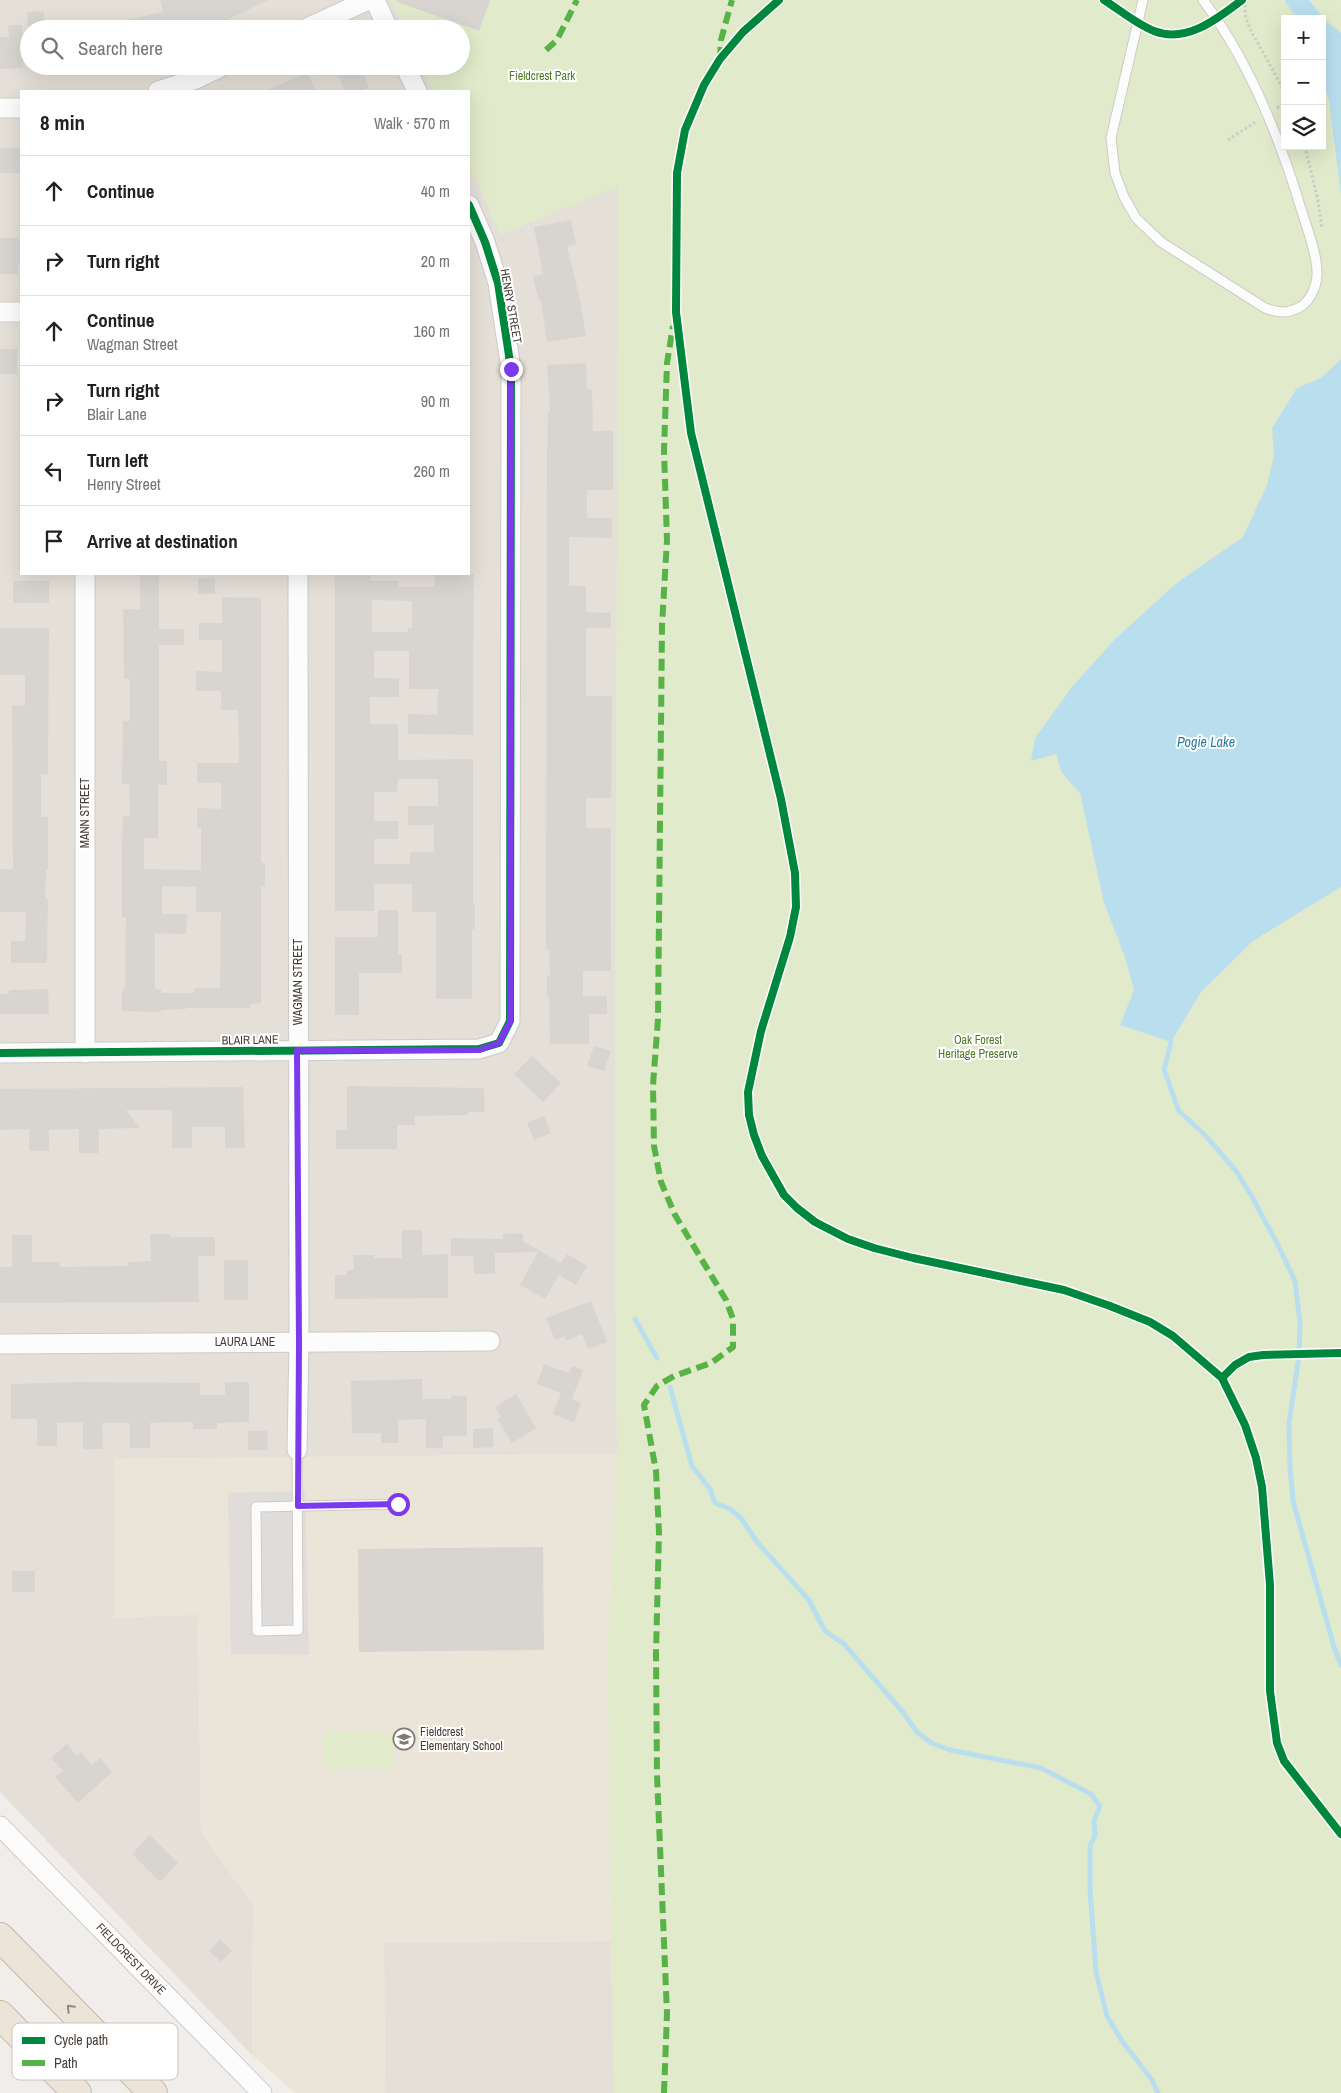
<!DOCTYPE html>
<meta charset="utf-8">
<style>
:root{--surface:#fff;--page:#f2f2f2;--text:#202124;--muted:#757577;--line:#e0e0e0}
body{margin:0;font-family:"Archivo Narrow",sans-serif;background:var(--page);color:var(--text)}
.controls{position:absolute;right:15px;top:15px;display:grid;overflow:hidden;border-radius:0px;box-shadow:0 5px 20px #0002}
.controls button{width:45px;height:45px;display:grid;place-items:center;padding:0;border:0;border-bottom:1px solid var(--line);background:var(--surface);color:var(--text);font:25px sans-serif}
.stop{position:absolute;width:15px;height:15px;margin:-11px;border:4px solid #7c3aed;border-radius:50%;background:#fff}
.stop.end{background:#7c3aed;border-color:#fff;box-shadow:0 1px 5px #0008}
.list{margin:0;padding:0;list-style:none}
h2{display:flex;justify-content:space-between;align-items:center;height:65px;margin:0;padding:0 20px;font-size:21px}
h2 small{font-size:16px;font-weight:400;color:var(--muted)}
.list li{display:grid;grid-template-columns:32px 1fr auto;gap:15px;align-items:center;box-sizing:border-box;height:70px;padding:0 20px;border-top:1px solid var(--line)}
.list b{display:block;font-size:19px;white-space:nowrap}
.list p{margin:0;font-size:16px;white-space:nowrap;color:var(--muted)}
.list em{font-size:16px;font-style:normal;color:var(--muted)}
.icon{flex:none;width:28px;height:28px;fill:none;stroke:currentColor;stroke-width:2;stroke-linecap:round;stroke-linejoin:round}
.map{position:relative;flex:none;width:1341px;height:2093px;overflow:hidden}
.search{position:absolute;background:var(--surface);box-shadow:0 5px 20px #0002;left:20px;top:20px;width:450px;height:55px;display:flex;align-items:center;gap:12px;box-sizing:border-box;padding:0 18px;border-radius:28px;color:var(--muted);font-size:19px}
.panel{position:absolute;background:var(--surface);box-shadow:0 5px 20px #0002;left:20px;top:90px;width:450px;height:485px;border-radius:0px}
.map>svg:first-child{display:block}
.residential{fill:#e4dfd7}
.education{fill:#ebe4d9}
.green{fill:#e1eaca;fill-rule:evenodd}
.parking{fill:#dfdcda}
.water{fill:#b9dfef}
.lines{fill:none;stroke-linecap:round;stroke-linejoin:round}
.stream{stroke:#b9dfef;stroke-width:5}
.building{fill:#d8d5d1;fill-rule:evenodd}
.service-casing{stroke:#cecbc7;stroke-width:11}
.minor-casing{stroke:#cecbc7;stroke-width:21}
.motorway-casing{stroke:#c8b8a5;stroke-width:30}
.path{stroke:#cecbc7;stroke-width:3;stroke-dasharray:2.5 2.5;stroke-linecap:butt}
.service{stroke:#fdfcfc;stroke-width:9}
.minor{stroke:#fdfcfc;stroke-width:19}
.motorway{stroke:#ece4d9;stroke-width:28}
.quiet{stroke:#57b346;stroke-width:6;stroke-dasharray:12 6;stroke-linecap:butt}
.cycleway-casing{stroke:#fff;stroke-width:11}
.cycleway{stroke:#00873e;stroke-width:8}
.oneway{stroke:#91897f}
.route{stroke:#7c3aed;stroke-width:6}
.labels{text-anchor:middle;stroke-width:4;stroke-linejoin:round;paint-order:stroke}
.park-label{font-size:12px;fill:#4f7928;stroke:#fff}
.street-label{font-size:12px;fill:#463e36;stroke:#fff}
.poi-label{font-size:12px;fill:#463e36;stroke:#fff;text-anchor:start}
.water-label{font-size:14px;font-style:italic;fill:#2b7da3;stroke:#fff}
.key{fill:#fff;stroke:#c8c5c3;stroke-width:1}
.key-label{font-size:14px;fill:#463e36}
</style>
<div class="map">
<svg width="1341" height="2093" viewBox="0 0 1341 2093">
<rect width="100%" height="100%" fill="#f0edea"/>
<g class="residential">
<path d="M0 0H391L404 29H29V66H422L434 91H21V574H469V165L501 234 618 186 615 1225 617 1454 114 1459 198 1615 201 1832 253 1905 252 2055 0 1792Z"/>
<path d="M611 1941 614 2093H385L384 1943Z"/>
</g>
<path class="education" d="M617 1454 608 1646 611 1941 384 1943 385 2093H295L252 2055 253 1905 201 1832 198 1615 115 1618 114 1459Z"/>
<g class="green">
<path d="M391 0H1341V2093H614L611 1941 608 1646 617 1454 615 1225 618 187 500 234 469 165V91H434L422 66H461V29H404ZM1285 19H1322V146H1285Z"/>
<path d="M324 1732 395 1733 394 1769 324 1768Z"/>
</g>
<path class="parking" d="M305 1491 309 1655 231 1654 228 1493Z"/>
<g class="water">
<path d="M1284 0H1309L1324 19 1341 33V196L1329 100 1322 79V19H1297Z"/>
<path d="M1341 359V887L1253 941 1201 992 1171 1042 1120 1025 1134 990 1125 957 1104 903 1080 793 1062 773 1056 754 1031 761 1035 738 1072 687 1115 639 1178 582 1243 537 1267 485 1274 455 1272 428 1297 388 1321 378Z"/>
</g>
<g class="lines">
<g class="stream">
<path d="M1171 1042 1164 1070 1179 1111 1205 1135 1236 1171 1251 1195 1278 1245 1295 1281 1300 1323 1299 1356 1289 1423 1290 1467 1293 1501 1334 1647 1341 1665"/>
<path d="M635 1319 657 1358"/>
<path d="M670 1387 692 1466 710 1489 715 1503 730 1509 741 1518 757 1542 809 1600 825 1631 844 1644 902 1711 917 1732 931 1743 950 1750 1041 1768 1091 1794 1100 1806 1094 1821 1095 1835 1090 1846V1889L1096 1972 1107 2016 1122 2041 1152 2080 1158 2093"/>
</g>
</g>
<g class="building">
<path d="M160 0H268L208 29H113V23L163 12Z"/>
<path d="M397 0H490L479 31 397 2Z"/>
<path d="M44 11 45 29H28L27 12Z"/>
<path d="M8 25H22L23 68 0 69V37H9Z"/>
<path d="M334 66H360L369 88 361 91H345Z"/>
<path d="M307 72 316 91H266Z"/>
<rect x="0" y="148" width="21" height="25"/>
<path d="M571 220 576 244 567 246 580 300 586 336 547 342 541 300 539 301 533 277 543 274 534 227Z"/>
<path d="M0 238H18V240H21V265H18V274H0Z"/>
<rect x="0" y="349" width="17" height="25"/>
<path d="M586 363 587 389H592L593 431H613V490H587V518H612V538L569 537V586H586V612L611 613V628H586V696H612L611 798H586V828H611V971H583V996H607V1014H589V1044H550L549 997H547V976H550L549 949H546L547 453 548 412H550L547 365Z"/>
<path d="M140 574H159V629H184V645H159V761H167V785H158V838H144V869L201 870V828H197V808L221 809V783H197V763H239L238 710H221V691H196V671L222 672V640H199V623H222V597L261 598V863H265V886H261V1003L250 1004V1008H186V1009L161 1010V1012L122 1011V989H125L126 917H122V845L123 816H130L129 784H122L123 721H130V679H124L123 609H140ZM162 886 196 887V912H221L220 988H194V993H161V989H155V933L186 934 187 914H162Z"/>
<path d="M335 574H370V581H399V587H435V574H474L473 735 408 734V714L437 715 438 689H409V651H374V678H399V697H370V724H398V760L473 759V904H475V929H472V999H436V912H412V884H374V911H335ZM372 600 412 601V628H408V632H372ZM398 779H438V806H408V825H434V852H410V864H374V839H398V821H374V792H397Z"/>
<rect x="198" y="578" width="17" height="16"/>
<rect x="13" y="581" width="36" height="22"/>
<path d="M0 628H49L48 774H41V817H48V870H46L45 899H48L47 963H11V941H25L26 912H0V869H13L12 705 25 706V675H0Z"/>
<path d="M378 910H398V954H402V973H359V1015H335V937H378Z"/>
<path d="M48 989 49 1014H0V994H9V990Z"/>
<path d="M594 1046 611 1051 604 1071 587 1066Z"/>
<path d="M532 1056 561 1083 543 1102 514 1074Z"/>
<path d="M347 1086 484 1088 485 1112H468V1115L415 1116V1125H397V1149H336V1130H347Z"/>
<path d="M243 1087 245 1148H225V1127H192V1148H172V1110H126L140 1128 99 1129V1153H79V1129L49 1130V1151H29V1129L0 1130V1089Z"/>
<path d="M544 1116 551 1133 534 1140 527 1123Z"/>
<path d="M402 1230H422V1255L448 1254V1298L335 1299V1275H347V1270H354L353 1255H374V1258H402Z"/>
<path d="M523 1233V1241L561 1263 567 1254 587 1266 576 1285 559 1275 545 1299 520 1285 538 1252 495 1253V1274H474L473 1256H451V1238L503 1239V1234Z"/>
<path d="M150 1234H170L171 1237H215V1256H198L199 1302 0 1303V1267H12V1235H32V1262H60V1267L128 1266V1262L151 1261Z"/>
<rect x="224" y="1260" width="24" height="40"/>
<path d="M591 1301 607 1342 588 1349 582 1334 566 1341 565 1336 555 1340 546 1318Z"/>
<path d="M544 1364 569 1373 572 1366 583 1370 572 1399 581 1403 574 1422 553 1414 561 1393 537 1384Z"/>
<path d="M422 1379 423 1399H451V1396H467V1436H443V1448H426V1419L398 1420V1443H381V1433H352L351 1381Z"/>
<path d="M78 1382 200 1383V1395H225V1382H249V1422L217 1423V1429H193V1422L150 1423V1448H130V1423H102L103 1449H83V1422L57 1423V1446H37V1419H11V1384Z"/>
<path d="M516 1394 536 1428 512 1443 497 1419 501 1417 495 1407Z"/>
<path d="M493 1428V1447L473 1448V1429Z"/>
<path d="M248 1431H267L268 1450H248Z"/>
<path d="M543 1547 544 1650 359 1652 358 1549Z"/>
<rect x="12" y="1571" width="23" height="21"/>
<path d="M67 1744 77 1756 81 1752 92 1765 100 1758 112 1772 78 1803 55 1777 63 1771 51 1758Z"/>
<path d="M150 1835 178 1863 160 1882 132 1854Z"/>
<path d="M220 1939 232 1951 221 1962 209 1951Z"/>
</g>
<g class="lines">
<g class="service-casing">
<g id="service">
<path d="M1143 0 1111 138 1115 173 1124 197 1136 218 1161 242 1265 308C1278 313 1287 314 1300 307 1311 301 1318 283 1317 271 1316 251 1308 231 1302 212 1280 138 1250 62 1203 0"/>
<path d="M297 1450 298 1630 257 1631 256 1507 399 1504"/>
</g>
</g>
<g class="minor-casing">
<g id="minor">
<path d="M375 0 388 29"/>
<path d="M305 29 368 0"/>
<path d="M405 66 417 91"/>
<path d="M158 91 196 79 223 66"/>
<path d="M0 108H21"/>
<path d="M0 312H21"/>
<path d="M0 1053 479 1049 499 1043 510 1021 511 369 498 283 485 242 469 205"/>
<path d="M85 1053V574"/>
<path d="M0 1344 490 1341"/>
<path d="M297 1450 299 1342 298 574"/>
<path d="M0 1826 262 2093"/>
</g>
</g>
<g class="motorway-casing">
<g id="motorway">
<path d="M0 1937 153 2093"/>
<path d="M0 2015 77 2093"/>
</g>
</g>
<g class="path">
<path d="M1244 0 1246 18 1250 29 1285 92"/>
<path d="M1277 108 1285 103"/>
<path d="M1228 140 1257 121"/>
<path d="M1305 146 1318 201 1322 228"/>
<path d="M1275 1355 1341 1353"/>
</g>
<use href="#service" class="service"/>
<use href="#minor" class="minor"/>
<use href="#motorway" class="motorway"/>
<g class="quiet">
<path d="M546 50 557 40 577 0"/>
<path d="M720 59 721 40 732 0"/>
<path d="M664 2093 667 2014 657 1775 656 1653 659 1532 656 1471 644 1405 657 1386 674 1376 711 1363 733 1347V1319L726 1300 675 1215 661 1182 654 1146 653 1085 658 1019 662 626 667 540 664 451 667 363 673 326"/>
</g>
<g class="cycleway-casing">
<g id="cycleway">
<path d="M779 0 743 32 720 59 704 85 685 130 677 173 676 312 691 433 781 799 795 873 796 907 790 937 761 1031 748 1092 749 1115 754 1135 762 1156 784 1195 797 1208 815 1222 848 1239 874 1248 913 1258 1064 1290 1110 1306 1150 1322 1173 1336 1222 1378 1245 1425 1256 1458 1262 1487 1270 1585V1691L1277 1743 1284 1761 1341 1834"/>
<path d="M1104 0C1120 10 1136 24 1154 31 1187 44 1218 18 1242 0"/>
<path d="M0 1053 479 1049 499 1043 510 1021 511 369 498 283 485 242 469 205"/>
<path d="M1222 1378 1235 1365 1249 1357 1263 1355 1341 1353"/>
</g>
</g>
<use href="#cycleway" class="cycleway"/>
</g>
<defs><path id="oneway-chevron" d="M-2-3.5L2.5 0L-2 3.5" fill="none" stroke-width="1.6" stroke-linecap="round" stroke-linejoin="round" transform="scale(1.25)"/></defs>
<use class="oneway" href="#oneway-chevron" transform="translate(70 2008) rotate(-134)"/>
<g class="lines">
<path class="route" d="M398 1504 298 1506 299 1342 297 1050H479L499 1043 510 1022 511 369"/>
</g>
<defs>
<g id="school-ring" transform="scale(1.125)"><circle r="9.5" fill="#fff" stroke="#827b75" stroke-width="1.5"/><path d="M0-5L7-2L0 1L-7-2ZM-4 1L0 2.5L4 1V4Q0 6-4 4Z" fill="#827b75"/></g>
</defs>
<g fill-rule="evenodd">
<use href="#school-ring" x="404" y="1739"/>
</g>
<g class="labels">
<g class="park-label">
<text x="542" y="80">Fieldcrest Park</text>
<text x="978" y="1044">Oak Forest<tspan x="978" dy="14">Heritage Preserve</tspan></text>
</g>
<g class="street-label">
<text transform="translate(511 306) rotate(80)" y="4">HENRY STREET</text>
<text transform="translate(85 813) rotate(-90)" y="4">MANN STREET</text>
<text transform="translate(298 982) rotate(-90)" y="4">WAGMAN STREET</text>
<text transform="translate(250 1040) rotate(-1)" y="4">BLAIR LANE</text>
<text x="245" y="1346">LAURA LANE</text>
<text transform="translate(131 1959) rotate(46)" y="4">FIELDCREST DRIVE</text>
</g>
<g class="poi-label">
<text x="420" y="1736">Fieldcrest<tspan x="420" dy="14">Elementary School</tspan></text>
</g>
<g class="water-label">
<text x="1206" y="747">Pogie Lake</text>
</g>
</g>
<rect x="12" y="2023" width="166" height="57" rx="8" class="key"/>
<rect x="22" y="2037" width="23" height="7" fill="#00873e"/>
<rect x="22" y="2060" width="23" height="6" fill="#57b346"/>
<g class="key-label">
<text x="54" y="2045">Cycle path</text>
<text x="54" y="2068">Path</text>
</g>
</svg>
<div class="controls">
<button>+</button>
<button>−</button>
<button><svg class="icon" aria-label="layers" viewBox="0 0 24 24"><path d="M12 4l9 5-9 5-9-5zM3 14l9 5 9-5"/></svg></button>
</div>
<div class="stop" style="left:398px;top:1504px"></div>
<div class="stop end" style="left:511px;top:369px"></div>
<div class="search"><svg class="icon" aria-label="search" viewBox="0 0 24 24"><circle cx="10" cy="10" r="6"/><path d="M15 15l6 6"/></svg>Search here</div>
<section class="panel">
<h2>8 min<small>Walk · 570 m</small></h2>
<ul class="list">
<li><svg class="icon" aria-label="ahead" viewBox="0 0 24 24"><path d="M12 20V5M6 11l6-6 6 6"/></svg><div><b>Continue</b></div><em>40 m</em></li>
<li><svg class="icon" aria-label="right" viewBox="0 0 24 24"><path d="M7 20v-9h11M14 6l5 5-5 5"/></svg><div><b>Turn right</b></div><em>20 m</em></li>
<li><svg class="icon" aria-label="ahead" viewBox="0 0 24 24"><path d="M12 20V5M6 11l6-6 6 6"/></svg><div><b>Continue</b><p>Wagman Street</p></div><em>160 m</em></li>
<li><svg class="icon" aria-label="right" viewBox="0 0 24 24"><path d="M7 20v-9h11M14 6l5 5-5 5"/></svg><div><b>Turn right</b><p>Blair Lane</p></div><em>90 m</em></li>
<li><svg class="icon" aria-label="left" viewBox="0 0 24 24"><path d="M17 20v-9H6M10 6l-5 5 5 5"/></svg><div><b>Turn left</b><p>Henry Street</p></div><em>260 m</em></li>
<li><svg class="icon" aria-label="arrive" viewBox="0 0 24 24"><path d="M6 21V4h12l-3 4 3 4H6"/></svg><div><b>Arrive at destination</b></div></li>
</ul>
</section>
</div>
